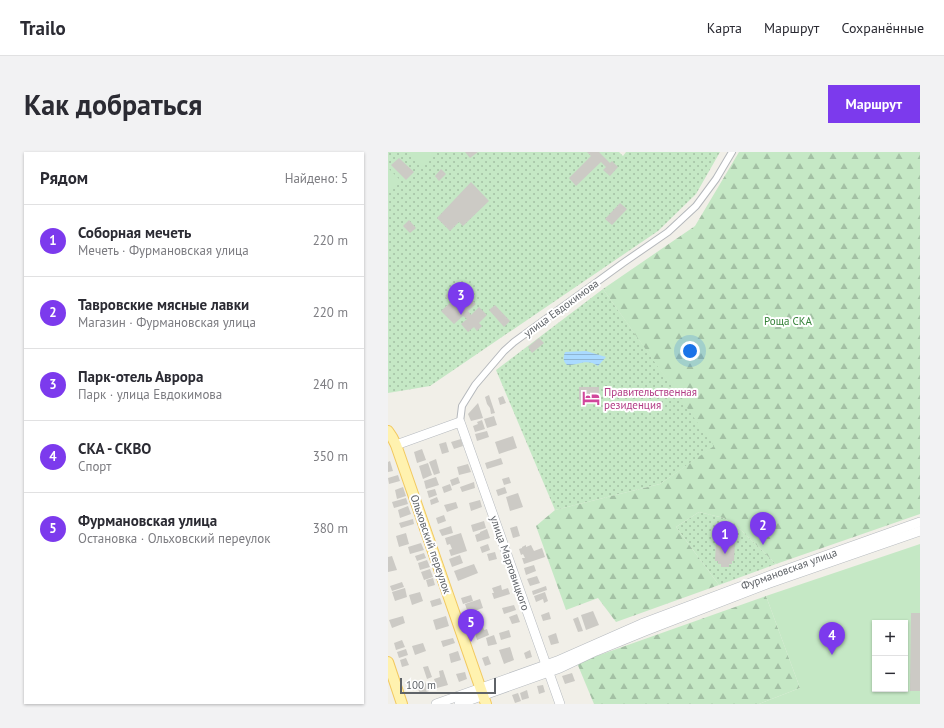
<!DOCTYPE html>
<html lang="ru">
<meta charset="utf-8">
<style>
:root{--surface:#fff;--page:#f2f2f3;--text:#2b2b33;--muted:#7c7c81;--line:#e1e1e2;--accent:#7c3aed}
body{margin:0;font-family:"PT Sans",sans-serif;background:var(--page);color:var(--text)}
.controls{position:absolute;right:12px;bottom:12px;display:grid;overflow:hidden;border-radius:0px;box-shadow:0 1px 3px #0004}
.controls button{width:36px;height:36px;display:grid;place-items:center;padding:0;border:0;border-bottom:1px solid var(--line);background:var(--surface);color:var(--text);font:20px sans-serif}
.scale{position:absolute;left:12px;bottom:10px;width:96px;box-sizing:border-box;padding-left:4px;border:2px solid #5f6368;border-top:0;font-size:11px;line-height:14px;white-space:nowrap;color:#5f6368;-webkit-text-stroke:3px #fff;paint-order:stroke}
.you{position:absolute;left:302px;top:199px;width:14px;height:14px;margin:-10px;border:3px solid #fff;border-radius:50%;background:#1a73e8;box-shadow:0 0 0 6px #1a73e833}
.badge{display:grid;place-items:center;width:26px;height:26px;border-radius:50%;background:var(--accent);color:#fff;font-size:13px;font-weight:700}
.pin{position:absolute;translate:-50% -33px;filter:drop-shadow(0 1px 2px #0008)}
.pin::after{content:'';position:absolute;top:21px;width:14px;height:12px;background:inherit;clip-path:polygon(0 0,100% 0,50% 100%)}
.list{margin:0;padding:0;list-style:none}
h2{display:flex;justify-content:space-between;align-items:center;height:52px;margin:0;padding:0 16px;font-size:17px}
h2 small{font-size:13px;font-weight:400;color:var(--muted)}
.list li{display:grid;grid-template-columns:26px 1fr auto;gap:12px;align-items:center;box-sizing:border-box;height:72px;padding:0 16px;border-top:1px solid var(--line)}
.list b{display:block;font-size:15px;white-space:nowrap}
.list p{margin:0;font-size:13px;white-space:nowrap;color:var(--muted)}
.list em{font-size:13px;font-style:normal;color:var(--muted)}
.map{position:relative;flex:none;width:532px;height:552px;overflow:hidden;border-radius:0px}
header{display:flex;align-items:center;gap:24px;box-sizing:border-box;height:56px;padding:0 20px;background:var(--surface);border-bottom:1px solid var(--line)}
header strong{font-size:19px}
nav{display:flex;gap:22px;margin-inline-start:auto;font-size:14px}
.intro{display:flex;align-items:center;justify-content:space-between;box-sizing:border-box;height:96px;padding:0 24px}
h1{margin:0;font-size:28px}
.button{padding:10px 18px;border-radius:0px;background:var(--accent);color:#fff;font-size:14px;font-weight:700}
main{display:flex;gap:24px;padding:0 24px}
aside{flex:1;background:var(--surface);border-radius:0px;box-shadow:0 1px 3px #0004}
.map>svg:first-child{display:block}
.green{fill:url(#green-dots)}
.forest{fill:url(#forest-firs)}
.pitch{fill:#c5e8c5;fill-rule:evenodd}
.water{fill:url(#water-rules)}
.building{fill:#cccac5}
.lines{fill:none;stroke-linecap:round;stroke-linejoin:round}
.street-casing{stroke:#b5b8bc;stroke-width:8}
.secondary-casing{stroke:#b6babf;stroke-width:10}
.primary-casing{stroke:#f2c960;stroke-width:12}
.street{stroke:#fff;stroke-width:6}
.secondary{stroke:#fff;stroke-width:9}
.primary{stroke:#fff2af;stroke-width:10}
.labels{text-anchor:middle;stroke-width:4;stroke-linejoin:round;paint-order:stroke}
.street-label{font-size:11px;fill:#5f6368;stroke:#fff}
.park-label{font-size:11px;fill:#348238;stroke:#fff}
.hotel-label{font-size:11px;fill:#b23c85;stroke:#fff;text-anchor:start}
</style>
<header>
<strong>Trailo</strong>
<nav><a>Карта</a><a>Маршрут</a><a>Сохранённые</a></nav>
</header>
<div class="intro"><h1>Как добраться</h1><a class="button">Маршрут</a></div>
<main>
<aside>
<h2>Рядом<small>Найдено: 5</small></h2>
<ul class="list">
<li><span class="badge">1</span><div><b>Соборная мечеть</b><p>Мечеть · Фурмановская улица</p></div><em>220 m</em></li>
<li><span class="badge">2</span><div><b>Тавровские мясные лавки</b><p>Магазин · Фурмановская улица</p></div><em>220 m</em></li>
<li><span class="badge">3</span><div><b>Парк-отель Аврора</b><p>Парк · улица Евдокимова</p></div><em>240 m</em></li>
<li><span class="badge">4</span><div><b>СКА - СКВО</b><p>Спорт</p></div><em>350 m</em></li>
<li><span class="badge">5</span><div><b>Фурмановская улица</b><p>Остановка · Ольховский переулок</p></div><em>380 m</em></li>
</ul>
</aside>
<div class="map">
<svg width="532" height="552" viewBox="0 0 532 552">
<defs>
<pattern id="green-dots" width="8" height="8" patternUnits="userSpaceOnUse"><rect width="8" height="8" fill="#c5e8c5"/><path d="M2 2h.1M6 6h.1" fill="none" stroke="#a3c0a4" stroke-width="1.8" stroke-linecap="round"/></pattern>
<pattern id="forest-firs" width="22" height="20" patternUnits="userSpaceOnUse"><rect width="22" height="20" fill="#c5e8c5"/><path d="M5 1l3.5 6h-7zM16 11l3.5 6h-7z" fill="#a3c0a4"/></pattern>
<pattern id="water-rules" width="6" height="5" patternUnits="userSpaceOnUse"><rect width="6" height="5" fill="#aadaff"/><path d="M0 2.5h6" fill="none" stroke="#8eb4d2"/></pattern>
</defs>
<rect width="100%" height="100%" fill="#f1efe8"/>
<g class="green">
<path d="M0 0H231L235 4 238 0H332L308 42 270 79 42 234 0 241Z"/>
<path d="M215 137 327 294 272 332 167 358 108 218Z"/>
<path d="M311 360 336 366 354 379 388 412 331 433 288 375Z"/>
</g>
<g class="forest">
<path d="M351 0H532V362L388 412 354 379 336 366 311 360 288 375 331 433 228 470 210 446 178 458 148 374 167 358 272 332 326 294 215 137 307 74Z"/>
<path d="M378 444 412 536 371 552H206L189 511Z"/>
</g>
<g class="pitch">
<path d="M20 0H46L33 13Z"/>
<path d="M0 16 13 29 0 42Z"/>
<path d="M532 392V552H371L412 536 378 444ZM487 471H517V537H487Z"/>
</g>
<path class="water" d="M198 199 218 205 210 214C199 206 191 213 179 213 175 209 175 206 177 200Z"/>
<g class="building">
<path d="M77 0H90L82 6Z"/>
<path d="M199 0H211L222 11 224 9 230 15 222 24 215 18 218 15 213 10 188 34 181 26 203 4Z"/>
<path d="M11 6 26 20 18 28 3 13Z"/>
<path d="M53 17 58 22 51 29 47 24Z"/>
<path d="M83 30 101 49 75 74 71 70 62 79 49 66Z"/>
<path d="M232 51 239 57 224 73 217 67Z"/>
<path d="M21 68 28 76 22 81 15 74Z"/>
<path d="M62 139 68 146 75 139 88 152 80 159 83 163 91 155 99 163 91 171 94 174 89 179 86 175 80 180 73 172 79 167 75 164 66 172 53 159 63 150 57 144Z"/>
<path d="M107 153 122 169 116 175 101 158Z"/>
<path d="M151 186 156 191 144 201 140 195Z"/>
<rect x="191" y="235" width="20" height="13"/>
<path d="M101 243 107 261 103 262 102 256 99 252 97 245Z"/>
<path d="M115 244 118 251 112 253 110 246Z"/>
<path d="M90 251 95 266 83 269 80 262Z"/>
<path d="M106 264 109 273 99 276 96 267Z"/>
<path d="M94 268 97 277 87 280 85 274 90 272 89 270Z"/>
<path d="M99 279 101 285 89 289 87 282Z"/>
<path d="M125 284 129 296 111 302 107 290Z"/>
<path d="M73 287 75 294 66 297 63 290Z"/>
<path d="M58 290 61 300 54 302 51 292Z"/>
<path d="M34 297 38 308 29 311 26 300Z"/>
<path d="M113 306 115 312 99 317 97 311Z"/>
<path d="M48 307 52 321 46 323 41 310Z"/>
<path d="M2 309 5 319 0 320V310Z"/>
<path d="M40 311 44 323 35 327 31 314Z"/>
<path d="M80 312 83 320 71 323 69 315Z"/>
<path d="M10 323 12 329 1 332 0 326Z"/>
<path d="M48 325 51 333 38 337 36 329Z"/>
<path d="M70 325 72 331 64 334 62 328Z"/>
<path d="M121 325 123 331 116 333 114 327Z"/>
<path d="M86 330 87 336 74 340 72 335Z"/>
<path d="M62 332 64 338 56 341 54 335Z"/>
<path d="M15 335 18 344 9 347 7 338Z"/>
<path d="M117 335 119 341 110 344 108 338Z"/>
<path d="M47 337 49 343 41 346 39 339Z"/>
<path d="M130 341 135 355 122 359 118 345Z"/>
<path d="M49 345 51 350 43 353 42 348Z"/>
<path d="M18 346 20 352 6 356 4 350Z"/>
<path d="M92 348 94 355 83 359 81 351Z"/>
<path d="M68 350 70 356 59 360 56 353Z"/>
<path d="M20 354 23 362 12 366 10 358Z"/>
<path d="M56 363 58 369 50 372 48 366Z"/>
<path d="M25 367 26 372 13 376 11 371Z"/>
<path d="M96 369 98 376 85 380 83 373Z"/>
<path d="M63 374 65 381 54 384 51 378Z"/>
<path d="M129 374 132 384 125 386 122 376Z"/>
<path d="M99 377 102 386 89 390 87 383 92 381V380Z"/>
<path d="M18 381 21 392 11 395 8 384Z"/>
<path d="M73 381 79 399 63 404 61 398 64 397 62 392 59 393 57 386Z"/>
<path d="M328 390H333L332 395H341V390L347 391 346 409H344V412H341V415H333V412H330V409H327Z"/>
<path d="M33 391 36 398 22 402 20 395Z"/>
<path d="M100 392 102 398 94 401 92 395Z"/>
<path d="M138 393V395L143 393 146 399 154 396 157 405 136 412 134 406H137L135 402 133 403 131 397 134 396V395Z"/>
<path d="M107 400 109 407 101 409 99 402Z"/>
<path d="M36 401 38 406 29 409 27 404Z"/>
<path d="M72 403 75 411 64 415 61 407Z"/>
<path d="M4 404 9 418 0 420V405Z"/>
<path d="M39 408 42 415 32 418 30 411Z"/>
<path d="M86 412 90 421 70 429 66 419Z"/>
<path d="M146 413 148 419 138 423 136 416Z"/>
<path d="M42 417 45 425 36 428 33 420Z"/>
<path d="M149 424 152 431 142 434 139 427Z"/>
<path d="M45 426 47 433 40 435 38 428Z"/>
<path d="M14 430 16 435 4 439 2 434Z"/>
<path d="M113 433 114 438 120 436 122 442 106 447 104 441H106L104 436Z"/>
<path d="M158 434 159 438 145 443 144 439Z"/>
<path d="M17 436 19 445 7 449 4 440Z"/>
<path d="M32 440 35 449 24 453 21 443Z"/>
<path d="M157 440 160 449 156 451 155 447 148 450 146 444Z"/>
<path d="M83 443 85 449 75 452 73 446Z"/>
<path d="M52 446 54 452 44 455 42 449Z"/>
<path d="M92 447 95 456 80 461 77 452Z"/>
<path d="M126 453 128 458 116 462 114 456Z"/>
<path d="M91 459 95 470 84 473 80 462Z"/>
<path d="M205 459 211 473 198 478 193 463Z"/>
<path d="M161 460 163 467 155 469 153 463Z"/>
<path d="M523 461H532V539H522Z"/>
<path d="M129 462 132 470 124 472 121 465Z"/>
<path d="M15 464 17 471 4 476 1 468Z"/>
<path d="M58 464 61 474 48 478 45 468Z"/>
<path d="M190 465 195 479 190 480 185 467Z"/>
<path d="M95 475 96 478 99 477 101 483 89 488 86 478Z"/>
<path d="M121 478 123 485 113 488 111 481Z"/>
<path d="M168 481 171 491 163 493 160 484Z"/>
<path d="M106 483 109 492 100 494 98 486Z"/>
<path d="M65 486 67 491 55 495 53 489Z"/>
<path d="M14 488 17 495 8 498 6 491Z"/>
<path d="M35 491 38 499 27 503 24 494Z"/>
<path d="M122 495 126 508 116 512 111 498Z"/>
<path d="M18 497 20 503 11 506 9 500Z"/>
<path d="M142 498 144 505 138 507 136 501Z"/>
<path d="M70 499 73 508 63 511 61 502Z"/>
<path d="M100 504 103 512 97 514 94 506Z"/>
<path d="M18 506 21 513 14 515 12 508Z"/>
<path d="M40 514 44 525 39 527 35 515Z"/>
<path d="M55 518 60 533 49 536 46 527 52 525 51 519Z"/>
<path d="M77 520 79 527 71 530 68 522Z"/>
<path d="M184 521 187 529 177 532 174 524Z"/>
<path d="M37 530 41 539 32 542 29 534Z"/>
<path d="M155 533 157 540 151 542 149 534Z"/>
<path d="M139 538 141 546 134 548 132 541Z"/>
<path d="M130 541 133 549 127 551 124 543Z"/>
</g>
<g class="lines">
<g class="street-casing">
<path id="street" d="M72 270 74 254 87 233 116 199 126 190 235 111 280 80 308 54 328 27 344 0"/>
</g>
<g class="secondary-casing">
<g id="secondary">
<path d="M8 293 72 270 172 552"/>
<path d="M48 552 169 509 253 472 386 422 532 370"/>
<path d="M71 552 172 516 208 499 257 479 379 432 532 379"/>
</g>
</g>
<g class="primary-casing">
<g id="primary">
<path d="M0 279 4 285 8 293 98 552"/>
<path d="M0 510 14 552"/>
</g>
</g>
<use href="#street" class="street"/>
<use href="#secondary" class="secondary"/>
<use href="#primary" class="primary"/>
</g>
<defs>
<g id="hotel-bare" transform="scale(1.38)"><path d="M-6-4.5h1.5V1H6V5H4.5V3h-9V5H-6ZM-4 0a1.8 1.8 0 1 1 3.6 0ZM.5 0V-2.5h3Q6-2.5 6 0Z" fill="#d1479c" stroke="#fff" stroke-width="2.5" paint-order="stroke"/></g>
</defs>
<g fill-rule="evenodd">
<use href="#hotel-bare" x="203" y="246"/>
</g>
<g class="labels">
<g class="street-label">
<text transform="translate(173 156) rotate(-36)" y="4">улица Евдокимова</text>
<text transform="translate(43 392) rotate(71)" y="4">Ольховский переулок</text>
<text transform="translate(122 411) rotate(71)" y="4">улица Мартовицкого</text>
<text transform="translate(401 417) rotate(-20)" y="4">Фурмановская улица</text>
</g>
<g class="park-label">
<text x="400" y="173">Роща СКА</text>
</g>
<g class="hotel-label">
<text x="216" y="244">Правительственная<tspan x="216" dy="13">резиденция</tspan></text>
</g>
</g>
</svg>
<div class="controls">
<button>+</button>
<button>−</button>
</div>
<div class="scale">100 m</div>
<div class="you"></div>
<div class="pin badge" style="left:337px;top:402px">1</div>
<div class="pin badge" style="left:375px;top:393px">2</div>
<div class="pin badge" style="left:73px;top:163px">3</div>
<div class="pin badge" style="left:444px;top:503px">4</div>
<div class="pin badge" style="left:83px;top:490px">5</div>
</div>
</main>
